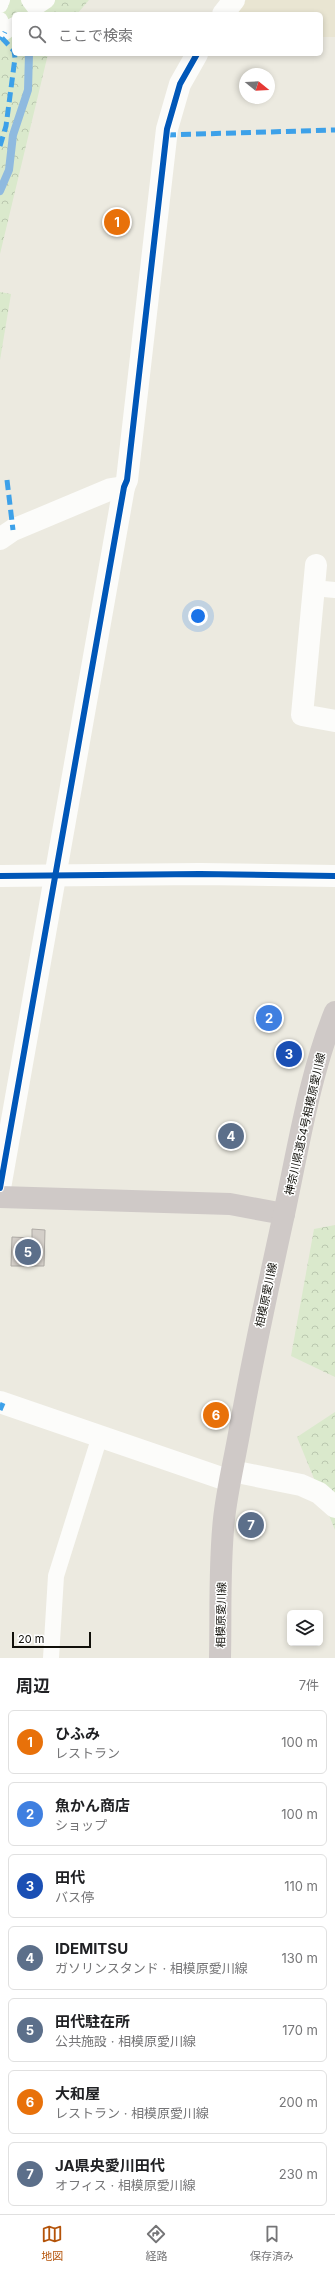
<!DOCTYPE html>
<html lang="ja">
<meta charset="utf-8">
<style>
:root{--surface:#fff;--page:#f2f2f2;--text:#202124;--muted:#757577;--line:#e0e0e0;--accent:#b45309}
body{margin:0;font-family:Inter,"Noto Sans JP",sans-serif;background:var(--page);color:var(--text)}
.controls{position:absolute;right:12px;bottom:12px;display:grid;overflow:hidden;border-radius:6px;box-shadow:0 2px 6px #0003}
.controls button{width:36px;height:36px;display:grid;place-items:center;padding:0;border:0;border-bottom:1px solid var(--line);background:var(--surface);color:var(--text);font:20px sans-serif}
.compass{position:absolute;left:239px;top:68px;width:36px;height:36px;border-radius:50%;background:var(--surface);box-shadow:0 2px 6px #0003;rotate:108deg}
.scale{position:absolute;left:12px;bottom:10px;width:79px;box-sizing:border-box;padding-left:4px;border:2px solid #11100a;border-top:0;font-size:11px;line-height:14px;white-space:nowrap;color:#11100a;-webkit-text-stroke:3px #fff;paint-order:stroke}
.you{position:absolute;left:198px;top:616px;width:14px;height:14px;margin:-10px;border:3px solid #fff;border-radius:50%;background:#1a73e8;box-shadow:0 0 0 6px #1a73e833}
.badge{display:grid;place-items:center;width:26px;height:26px;border-radius:50%;background:var(--accent);color:#fff;font-size:13px;font-weight:700}
.pin{position:absolute;translate:-50% -50%;border:2px solid #fff;box-shadow:0 1px 4px #0006}
.list{margin:0;padding:0;list-style:none}
h2{display:flex;justify-content:space-between;align-items:center;height:52px;margin:0;padding:0 16px;font-size:17px}
h2 small{font-size:13px;font-weight:400;color:var(--muted)}
.list li{display:grid;grid-template-columns:26px 1fr auto;gap:12px;align-items:center;box-sizing:border-box;height:64px;margin:0 8px 8px;padding:0 8px;border:1px solid var(--line);border-radius:6px}
.list b{display:block;font-size:15px;white-space:nowrap}
.list p{margin:0;font-size:13px;white-space:nowrap;color:var(--muted)}
.list em{font-size:13px;font-style:normal;color:var(--muted)}
.icon{flex:none;width:22px;height:22px;fill:none;stroke:currentColor;stroke-width:2;stroke-linecap:round;stroke-linejoin:round}
.map{position:relative;flex:none;width:335px;height:1658px;overflow:hidden}
.search{position:absolute;background:var(--surface);box-shadow:0 2px 6px #0003;left:12px;right:12px;top:12px;height:44px;display:flex;align-items:center;gap:10px;box-sizing:border-box;padding:0 14px;border-radius:6px;color:var(--muted);font-size:15px}
.sheet{height:556px;background:var(--surface)}
nav{display:flex;justify-content:space-around;align-items:center;box-sizing:border-box;height:56px;border-top:1px solid var(--line);background:var(--surface);font-size:11px;color:var(--muted)}
nav a{display:grid;justify-items:center;gap:2px}
nav .on{color:var(--accent)}
.map>svg:first-child{display:block}
.built{fill:#e9e5d2}
.forest{fill:url(#forest-crowns)}
.lines{fill:none;stroke-linecap:round;stroke-linejoin:round}
.stream{stroke:#8fbadf;stroke-width:8}
.building{fill:#d4cfc9;stroke:#aeaaa5}
.lane{stroke:#fcfcfa;stroke-width:16}
.street{stroke:#fcfcfa;stroke-width:22}
.primary{stroke:#cfc9c7;stroke-width:22}
.quiet{stroke:#3da1e9;stroke-width:5;stroke-dasharray:10 5;stroke-linecap:butt}
.cycleway-casing{stroke:#fff;stroke-width:8}
.cycleway{stroke:#0057b8;stroke-width:6}
.labels{text-anchor:middle;stroke-width:3;stroke-linejoin:round;paint-order:stroke}
.street-label{font-size:11px;fill:#11100a;stroke:#fff}
</style>
<div class="map">
<svg width="335" height="1658" viewBox="0 0 335 1658">
<defs>
<pattern id="forest-crowns" width="20" height="18" patternUnits="userSpaceOnUse"><rect width="20" height="18" fill="#dae9cc"/><path d="M2 6a3 3 0 1 1 6 0M12 15a3 3 0 1 1 6 0" fill="none" stroke="#bac7ae"/></pattern>
</defs>
<rect width="100%" height="100%" fill="#eceae0"/>
<path class="built" d="M246 0H335V37H321V14H235Z"/>
<g class="forest">
<path d="M0 0H89L77 14H14V54H48L0 254Z"/>
<path d="M0 292 11 294 0 360Z"/>
<path d="M335 1225V1377L291 1356 314 1229Z"/>
<path d="M335 1412V1530L297 1437Z"/>
</g>
<g class="lines">
<path class="stream" d="M0 191 9 170 13 135 28 90 29 54"/>
</g>
<path class="building" d="M32 1229 45 1230 44 1266H11L12 1237 32 1238Z"/>
<g class="lines">
<g class="lane">
<path d="M29 0 35 8 47 0"/>
<path d="M0 5 2 0"/>
<path d="M0 20 5 32 14 25"/>
<path d="M313 588 335 590"/>
<path d="M51 1658 56 1576 100 1436"/>
</g>
<g class="street">
<path d="M223 14 234 0"/>
<path d="M0 539 13 530 111 489 124 487"/>
<path d="M316 565 302 715 335 721"/>
<path d="M0 876 200 874 335 876"/>
<path d="M0 1188 124 487 127 480 167 129 180 84 197 54"/>
<path d="M0 1402 230 1481"/>
<path d="M232 1471 301 1485 319 1493 335 1507"/>
</g>
<g class="primary">
<path d="M0 1197 230 1204 284 1214"/>
<path d="M220 1658C221 1612 219 1565 224 1519 227 1491 234 1462 239 1434 252 1360 268 1287 284 1214 298 1149 310 1073 335 1012"/>
</g>
<g class="quiet">
<path d="M166 135 335 130"/>
<path d="M0 146 6 126 15 58 14 51 2 38 5 32"/>
<path d="M7 480 13 530"/>
<path d="M0 1410 3 1403"/>
</g>
<g class="cycleway-casing">
<g id="cycleway">
<path d="M0 876 200 874 335 876"/>
<path d="M0 1188 124 487 127 480 167 129 180 84 197 54"/>
</g>
</g>
<use href="#cycleway" class="cycleway"/>
</g>
<g class="labels">
<g class="street-label">
<text transform="translate(305 1124) rotate(-77)" y="4">神奈川県道54号相模原愛川線</text>
<text transform="translate(266 1295) rotate(-78)" y="4">相模原愛川線</text>
<text transform="translate(221 1615) rotate(-89)" y="4">相模原愛川線</text>
</g>
</g>
</svg>
<div class="controls">
<button><svg class="icon" aria-label="layers" viewBox="0 0 24 24"><path d="M12 4l9 5-9 5-9-5zM3 14l9 5 9-5"/></svg></button>
</div>
<svg class="compass" viewBox="-18 -18 36 36"><path d="M0-13l5 13h-10z" fill="#e53935"/><path d="M0 13l5-13h-10z" fill="#757577"/></svg>
<div class="scale">20 m</div>
<div class="you"></div>
<div class="pin badge" style="left:117px;top:222px;background:#e8710a">1</div>
<div class="pin badge" style="left:269px;top:1018px;background:#3f7fe0">2</div>
<div class="pin badge" style="left:289px;top:1054px;background:#1a4fb4">3</div>
<div class="pin badge" style="left:231px;top:1136px;background:#5c6f8a">4</div>
<div class="pin badge" style="left:28px;top:1252px;background:#5c6f8a">5</div>
<div class="pin badge" style="left:216px;top:1415px;background:#e8710a">6</div>
<div class="pin badge" style="left:251px;top:1525px;background:#5c6f8a">7</div>
<div class="search"><svg class="icon" aria-label="search" viewBox="0 0 24 24"><circle cx="10" cy="10" r="6"/><path d="M15 15l6 6"/></svg>ここで検索</div>
</div>
<section class="sheet">
<h2>周辺<small>7件</small></h2>
<ul class="list">
<li><span class="badge" style="background:#e8710a">1</span><div><b>ひふみ</b><p>レストラン</p></div><em>100 m</em></li>
<li><span class="badge" style="background:#3f7fe0">2</span><div><b>魚かん商店</b><p>ショップ</p></div><em>100 m</em></li>
<li><span class="badge" style="background:#1a4fb4">3</span><div><b>田代</b><p>バス停</p></div><em>110 m</em></li>
<li><span class="badge" style="background:#5c6f8a">4</span><div><b>IDEMITSU</b><p>ガソリンスタンド · 相模原愛川線</p></div><em>130 m</em></li>
<li><span class="badge" style="background:#5c6f8a">5</span><div><b>田代駐在所</b><p>公共施設 · 相模原愛川線</p></div><em>170 m</em></li>
<li><span class="badge" style="background:#e8710a">6</span><div><b>大和屋</b><p>レストラン · 相模原愛川線</p></div><em>200 m</em></li>
<li><span class="badge" style="background:#5c6f8a">7</span><div><b>JA県央愛川田代</b><p>オフィス · 相模原愛川線</p></div><em>230 m</em></li>
</ul>
</section>
<nav>
<a class="on"><svg class="icon" aria-label="map" viewBox="0 0 24 24"><path d="M3 6l6-2 6 2 6-2v14l-6 2-6-2-6 2zM9 4v14M15 6v14"/></svg>地図</a>
<a><svg class="icon" aria-label="directions" viewBox="0 0 24 24"><path d="M12 3l9 9-9 9-9-9zM9 14v-3h6M13 9l2 2-2 2"/></svg>経路</a>
<a><svg class="icon" aria-label="saved" viewBox="0 0 24 24"><path d="M7 4h10v16l-5-4-5 4z"/></svg>保存済み</a>
</nav>
